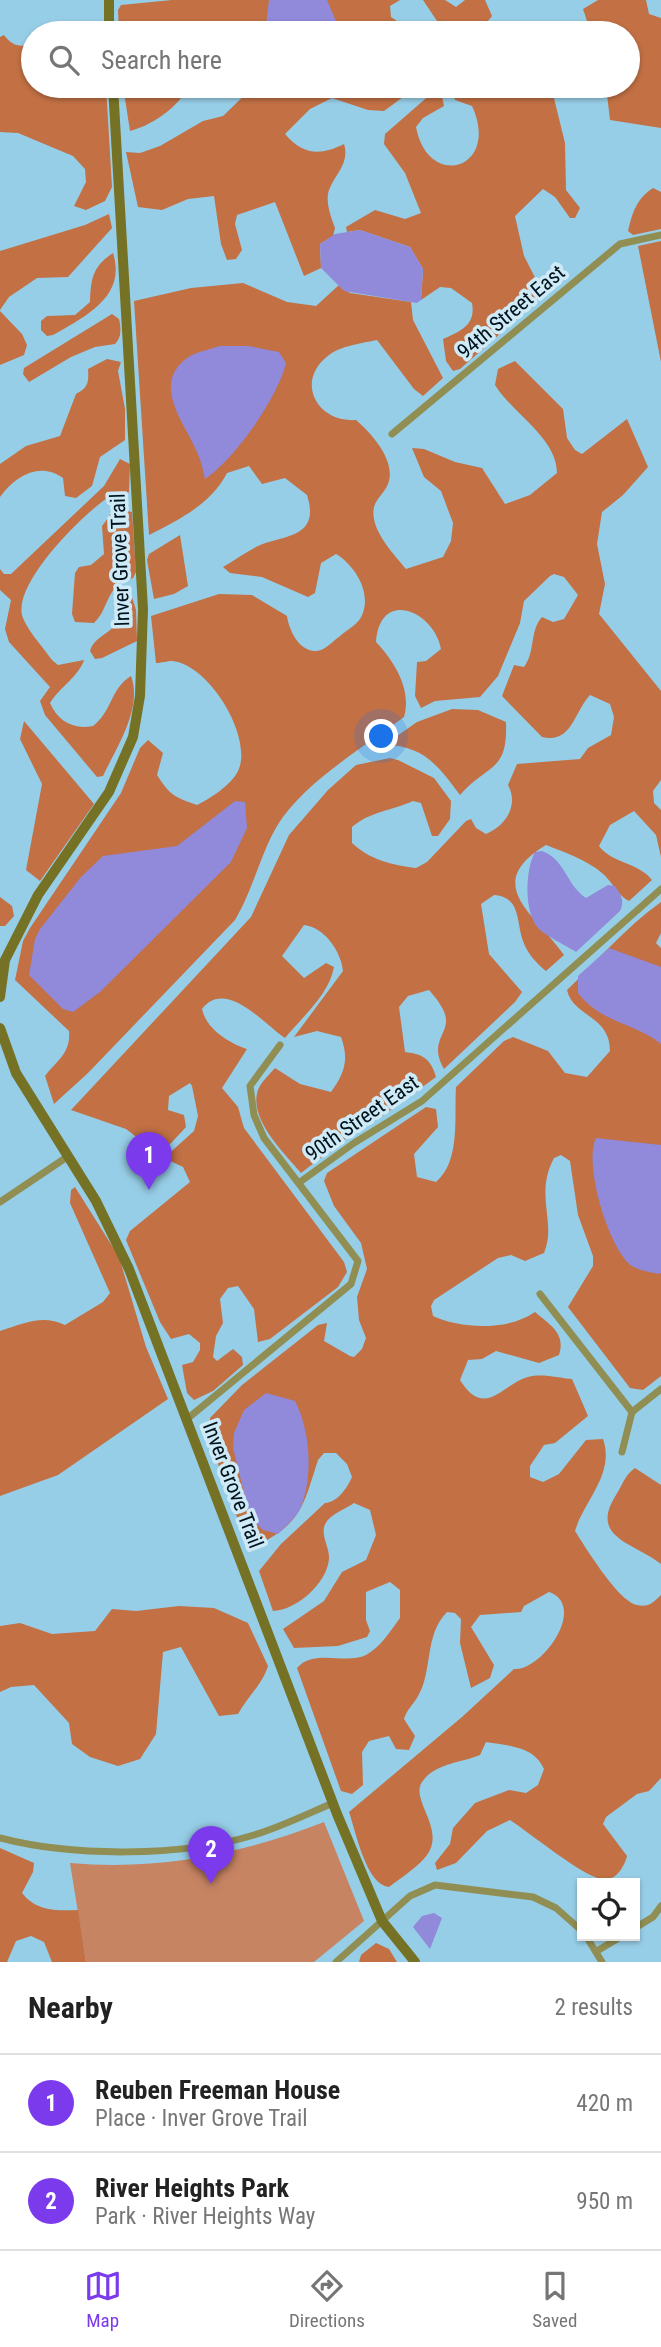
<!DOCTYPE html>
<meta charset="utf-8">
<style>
:root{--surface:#fff;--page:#f6f6f6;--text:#222;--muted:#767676;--line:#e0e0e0;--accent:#7c3aed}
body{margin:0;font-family:"Roboto Condensed",sans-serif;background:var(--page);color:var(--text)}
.controls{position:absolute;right:21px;bottom:21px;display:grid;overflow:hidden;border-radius:0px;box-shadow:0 2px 5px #0004}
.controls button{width:63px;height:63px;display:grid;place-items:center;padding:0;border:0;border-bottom:2px solid var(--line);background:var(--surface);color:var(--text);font:35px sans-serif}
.you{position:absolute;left:382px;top:737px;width:24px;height:24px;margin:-18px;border:5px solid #fff;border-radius:50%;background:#1a73e8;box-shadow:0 0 0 10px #1a73e833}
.badge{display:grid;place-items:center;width:46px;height:46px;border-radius:50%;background:var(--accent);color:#fff;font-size:23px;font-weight:700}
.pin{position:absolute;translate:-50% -58px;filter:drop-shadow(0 2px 4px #0008)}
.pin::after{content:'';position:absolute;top:37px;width:24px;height:21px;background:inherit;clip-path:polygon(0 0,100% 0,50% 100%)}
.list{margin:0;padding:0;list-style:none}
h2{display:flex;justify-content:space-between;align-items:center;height:91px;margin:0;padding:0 28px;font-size:30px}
h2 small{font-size:23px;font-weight:400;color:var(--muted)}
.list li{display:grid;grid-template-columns:46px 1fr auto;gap:21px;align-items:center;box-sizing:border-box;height:98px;padding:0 28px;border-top:2px solid var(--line)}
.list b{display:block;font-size:26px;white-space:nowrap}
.list p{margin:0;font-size:23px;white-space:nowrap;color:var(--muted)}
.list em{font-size:23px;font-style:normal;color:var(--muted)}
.icon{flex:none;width:38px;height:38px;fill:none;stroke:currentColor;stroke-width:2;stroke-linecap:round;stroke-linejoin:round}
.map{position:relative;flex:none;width:661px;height:1962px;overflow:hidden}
.search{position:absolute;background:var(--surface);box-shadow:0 2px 5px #0004;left:21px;right:21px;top:21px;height:77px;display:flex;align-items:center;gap:18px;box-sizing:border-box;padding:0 24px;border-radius:38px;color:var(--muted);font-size:26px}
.sheet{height:287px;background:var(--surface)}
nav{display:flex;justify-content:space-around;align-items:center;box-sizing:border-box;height:98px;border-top:2px solid var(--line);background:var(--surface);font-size:19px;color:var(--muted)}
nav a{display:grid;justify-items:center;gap:4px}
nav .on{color:var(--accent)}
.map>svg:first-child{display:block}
.green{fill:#c78463}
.forest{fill:#c27044}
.water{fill:#9189da}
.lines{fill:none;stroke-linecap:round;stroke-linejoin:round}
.street{stroke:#908e53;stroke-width:7}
.secondary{stroke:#757225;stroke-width:10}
.labels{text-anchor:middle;stroke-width:7;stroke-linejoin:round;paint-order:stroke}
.street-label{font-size:21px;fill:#00121b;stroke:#cfeaf7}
</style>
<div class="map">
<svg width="661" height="1962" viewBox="0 0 661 1962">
<rect width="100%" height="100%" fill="#97cee7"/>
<path class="green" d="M324 1822 364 1921 314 1962H86L70 1863C159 1871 242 1854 324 1822Z"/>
<g class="forest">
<path d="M172 0H400L390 6 391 17 415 33H226C201 13 180 31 152 33 141 34 130 33 119 33L118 10 121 5Z"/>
<path d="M423 0H445L456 7 465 0H485L492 16 478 33H445Z"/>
<path d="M598 0H646L649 14 661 18V128L610 120 606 86H628V33L590 30 583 9Z"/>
<path d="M4 35C13 47 20 47 33 44V86H106L112 187 105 201 86 210 74 206 86 182 85 169 73 156 18 133 0 132V37Z"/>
<path d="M123 86H145L146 92C160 91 173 86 186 86L187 90C174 110 152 125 130 131Z"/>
<path d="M254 86H418L384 111 368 110 332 98 310 109 285 134C303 155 320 156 344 144 350 163 335 174 329 190 325 202 331 217 335 228L333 236 320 244 321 268 304 276 275 202 237 215 235 224 242 250 236 259 227 260 221 244 214 196 188 199 162 210 138 207 126 152 140 153 160 146 203 121 223 116Z"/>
<path d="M440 86 444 106 423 118 416 127C428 191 501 169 472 106L455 100 451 86H551L565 143 566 190 580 208 575 218H570L555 197 543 189 515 216 524 256 544 295 460 369 453 371 446 361 443 339C461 331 476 325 472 303L451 288 440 287 421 300 423 269 410 247 360 230 347 232 346 227 375 210 405 219 421 213 405 173 384 144 385 134Z"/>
<path d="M653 188 661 192V229L633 235 628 231C632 213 637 198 653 188Z"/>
<path d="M109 214 112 228 68 277 37 278 9 297 0 310V251L85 225Z"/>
<path d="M661 241V362L638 246Z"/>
<path d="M113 253C127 297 84 317 53 335L47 336 41 330V321L47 316 75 315 90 302C91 279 92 267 113 253Z"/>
<path d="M243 283 287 302 316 306 339 285 350 293 411 302 413 320 443 378 423 396 414 389 377 340C363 343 340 346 329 355 294 381 317 423 356 420 371 433 397 461 388 484 385 492 376 499 374 507 369 529 394 554 406 569L443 557 451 541 453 523 441 491 424 477 412 448 424 449 455 462 482 468 505 504 530 495 557 473C557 438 512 413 495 385L498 369 515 361 563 409 567 438 575 450 582 454 627 419 648 467 623 495 602 512 597 544 605 584 599 614 661 691V780L653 791 654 803 661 810V857L656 835 634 811 610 825 599 846C613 864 638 862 652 880L629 901C617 895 612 881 602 873 587 860 564 852 546 845 480 885 537 915 564 955L546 971C537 964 527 953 523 941 516 921 521 897 494 895L481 904 489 954 522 992 515 1002 444 1069C429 1043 447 1035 446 1020 446 1010 436 998 429 990L408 996 399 1007 405 1052C423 1054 431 1059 436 1077L384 1115 371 1119 301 1173C285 1154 248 1119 258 1090 261 1082 270 1074 275 1068L300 1084 331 1092C345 1073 349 1059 341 1037L317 1031 294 1037 343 971C341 951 324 927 304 925L282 956 304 978 326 963 334 967C329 995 302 1017 285 1038 265 1025 226 978 202 1009 206 1029 229 1043 247 1049L222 1088 238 1107 244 1128 344 1262 347 1272 338 1287 270 1339 258 1342 254 1309 238 1286 228 1288 220 1299 223 1323 216 1336 213 1357 217 1361 233 1349 242 1357 243 1365 213 1391 194 1400 187 1393 182 1365 193 1362 200 1350V1343L189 1334 171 1339 160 1322 126 1240 130 1231 190 1182 183 1167 164 1158 194 1131 198 1116 192 1086 190 1083 169 1096 168 1110 184 1115 186 1127 160 1155 126 1129 71 1110 251 917 289 835 328 790 356 765 390 758 398 760 434 778 451 801 450 819 438 836H432L421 803 413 801C391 811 371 811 352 827V843C370 860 392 865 416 868L427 862 466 821 471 819 476 828 486 834C506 826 519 805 508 785L517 764 580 759 588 748 611 735 614 717 610 704 590 695C574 712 572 744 542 737L502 696 514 665 524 667C536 651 529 632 542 617L553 622 564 619 578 595 564 577 554 574 550 576 524 601 520 623 498 676 480 697 435 701 421 708 415 696 417 662 426 661 441 649C434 611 380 588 376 642 394 661 412 689 404 717 365 746 302 784 277 826 260 855 253 890 235 920L88 1073 54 1104 45 1076C56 1061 71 1054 69 1031L15 980 23 941 30 928 121 793 140 748 148 740 163 753 157 775C170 795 174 797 197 805 210 799 232 784 238 771 254 738 209 664 172 661 168 661 161 663 156 663L151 616 219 594 252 595 287 616C289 631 301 656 321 650 327 648 334 640 339 637 345 631 355 626 360 619 374 596 356 566 336 554L321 563 315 593 308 597 262 577 230 573 223 567C235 560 246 552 258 546 283 535 321 539 307 495L285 478 262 484 249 466 227 473C212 503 179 520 149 535L134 301 191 288Z"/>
<path d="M0 311 22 334 27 345 24 355 0 365Z"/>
<path d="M112 314 119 319C121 328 122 337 115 344L95 347 71 357 29 382 23 374 24 368Z"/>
<path d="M107 359 121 362 118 371 125 409V440L100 457 92 486 76 498 65 496 63 478C40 461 15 476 0 497V464L26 446 60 436 76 394C88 388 89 382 88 369Z"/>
<path d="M120 459 130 464 129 492 126 495 115 493C88 508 14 581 22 615 26 629 43 647 52 660L58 665 84 660C79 676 59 688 50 703 58 721 73 730 93 726 112 712 110 689 131 676 143 708 116 748 103 776L97 777 45 715 40 701 50 687 9 642 5 629 11 600 0 590V569L4 574H11L104 486Z"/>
<path d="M115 509 132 512 136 572 133 578C105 585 110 608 94 623L75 622 72 614 75 573 79 567 91 565 104 554 102 526Z"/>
<path d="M180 535 188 586 174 594 154 599 147 560 149 554Z"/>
<path d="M131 594 136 610 137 641 102 658 95 659 90 651C94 637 108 635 117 623 124 613 120 603 131 594Z"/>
<path d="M452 709 478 710 506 722C508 773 488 763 460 795 439 767 424 745 384 745L417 722Z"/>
<path d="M24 721 94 804 40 881 26 870 42 784 20 739Z"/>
<path d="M0 897 12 906 14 916 5 926H0Z"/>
<path d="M661 902V933L656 943 661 948V1376L643 1390 630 1388 568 1307 593 1266V1256L578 1215 570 1161 561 1155 554 1158C534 1196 557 1222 544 1253L525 1261 511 1255 498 1258 434 1300 431 1306 433 1316C461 1329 508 1331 535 1312 550 1325 566 1333 559 1355L539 1363 496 1351 482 1359 468 1360 460 1380C485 1420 502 1384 528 1377 542 1373 559 1378 572 1379L588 1416 555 1443 544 1445 530 1466V1477L543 1482 559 1474 586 1440 603 1439C615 1474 585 1499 575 1531 586 1548 618 1601 637 1605 648 1608 654 1602 661 1595V1778L649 1791 637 1794 606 1817 603 1824 627 1856C624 1867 616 1882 601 1879 581 1875 530 1833 510 1820L487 1831 456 1863 437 1870 435 1863 450 1844 453 1828 475 1803 509 1790 526 1793 538 1785 544 1769C534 1746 509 1746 486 1742L480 1755C461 1763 435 1763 422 1782 410 1800 446 1829 427 1855 418 1867 402 1877 389 1887 366 1885 356 1832 349 1812L462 1717 514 1669C542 1671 588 1606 549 1592L524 1606 521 1612 480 1615 471 1627 494 1665 490 1678 471 1688 460 1643 461 1619 455 1613 447 1612C424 1635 433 1671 418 1696 413 1705 407 1709 404 1719L415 1736 409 1750 396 1749 389 1736 369 1741 362 1752 363 1785 352 1794 341 1791 297 1668C314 1648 345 1665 366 1655 381 1647 391 1630 400 1618V1590L390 1582 366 1592V1620L370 1631 367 1637 338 1646 294 1648 283 1629 324 1601 342 1572 366 1560 376 1535 370 1510 354 1503C347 1508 332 1514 327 1521 318 1533 330 1546 329 1559 327 1583 297 1610 273 1611L259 1571 281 1544 325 1503C338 1502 347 1488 352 1477L347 1464 336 1453H324L318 1460C304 1503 302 1524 257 1545 234 1530 210 1445 210 1418L242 1385 318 1325 327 1323 324 1341 350 1356 354 1357 362 1349 366 1338 359 1320 357 1297 367 1269 361 1243 334 1206 324 1181 327 1173 426 1107 436 1109 438 1127 414 1154 417 1177 436 1182C461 1161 454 1116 456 1087L504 1041 513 1037 548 1051 565 1073 587 1077 610 1051C610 1015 573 1017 567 990 598 960 626 927 661 902Z"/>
<path d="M75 1187 119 1257 146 1347 168 1399 58 1475 0 1496V1331C23 1324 42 1314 65 1325L103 1302 110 1293 70 1203 71 1190Z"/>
<path d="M635 1468 661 1485V1564C633 1542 589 1538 616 1495 623 1484 624 1476 635 1468Z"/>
<path d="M179 1606 214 1608 248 1623 268 1666C262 1685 248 1696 238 1714L219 1716 181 1647 163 1652 156 1734 140 1759 118 1766 90 1757 72 1744 69 1723 34 1685 11 1687 0 1692V1626L20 1623 52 1634 95 1631 112 1609 136 1611Z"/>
<path d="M0 1848 34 1863 33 1872 22 1893C36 1911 56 1911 78 1910L86 1962H52L44 1942 31 1936 16 1941 7 1962H0Z"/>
<path d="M376 1943 389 1949 397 1962H359L361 1955Z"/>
</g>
<g class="water">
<path d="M269 0H327L341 33H265Z"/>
<path d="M360 230 410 247 423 269 421 300 417 303 344 291 321 268 320 244 335 234Z"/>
<path d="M219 346H248L279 352 286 363C278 397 235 459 205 479 203 470 201 461 197 452 185 423 151 385 187 358 195 352 209 350 219 346Z"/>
<path d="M235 801 245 802 247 828 231 862 100 992 73 1012 63 1009 29 975 35 939 40 929 81 877 103 856 177 846Z"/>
<path d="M542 851C566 860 566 885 586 898L608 885 615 886C621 895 625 901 620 911L576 952C567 946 544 935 538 928 524 912 525 870 535 852Z"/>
<path d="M609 948 661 967V1044C634 1022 602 1024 578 993V976Z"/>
<path d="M596 1138 661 1145V1273L658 1274C650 1272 638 1270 632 1266 609 1250 583 1163 596 1138Z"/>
<path d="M266 1393 295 1401C310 1430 313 1473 302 1504 298 1516 287 1525 278 1534L263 1530 250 1517 233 1448 234 1433 244 1410Z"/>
<path d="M434 1913 442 1918 430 1949 413 1927 422 1916Z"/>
</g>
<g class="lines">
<g class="street">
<path d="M392 434 620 244 661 235"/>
<path d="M300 1182 354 1143 422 1101 661 889"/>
<path d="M0 1202 67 1157"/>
<path d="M540 1294 632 1412"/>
<path d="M187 1419 351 1284 358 1261 264 1138 254 1115 250 1086 280 1045"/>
<path d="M622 1452 632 1412 661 1389"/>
<path d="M0 1838C72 1857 182 1857 254 1835 281 1827 307 1814 333 1803"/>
<path d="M635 1928 653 1917 661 1906"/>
<path d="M586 1936 602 1962"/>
<path d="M597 1951 622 1936"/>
<path d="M336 1962 410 1896 435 1885 533 1897 556 1908 582 1931"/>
</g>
<g class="secondary">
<path d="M109 33V0"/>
<path d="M0 997 5 960 38 895 109 792 133 737 140 696 143 609 113 86"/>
<path d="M0 1028 16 1073 96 1201 129 1269 337 1814 382 1921 415 1962"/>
</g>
</g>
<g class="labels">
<g class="street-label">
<text transform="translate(511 312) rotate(-40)" y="7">94th Street East</text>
<text transform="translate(120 560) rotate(-92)" y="7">Inver Grove Trail</text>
<text transform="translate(362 1118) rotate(-35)" y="7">90th Street East</text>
<text transform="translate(233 1485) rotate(69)" y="7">Inver Grove Trail</text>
</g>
</g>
</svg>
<div class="controls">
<button><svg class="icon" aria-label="locate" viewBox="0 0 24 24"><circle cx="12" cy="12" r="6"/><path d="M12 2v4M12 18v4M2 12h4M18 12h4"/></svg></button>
</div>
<div class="you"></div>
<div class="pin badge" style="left:149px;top:1190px">1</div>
<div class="pin badge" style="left:211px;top:1884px">2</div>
<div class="search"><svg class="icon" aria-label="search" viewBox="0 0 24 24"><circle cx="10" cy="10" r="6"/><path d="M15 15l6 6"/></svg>Search here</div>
</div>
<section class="sheet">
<h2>Nearby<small>2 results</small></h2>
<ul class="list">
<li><span class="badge">1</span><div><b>Reuben Freeman House</b><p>Place · Inver Grove Trail</p></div><em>420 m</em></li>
<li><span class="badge">2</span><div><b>River Heights Park</b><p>Park · River Heights Way</p></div><em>950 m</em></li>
</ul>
</section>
<nav>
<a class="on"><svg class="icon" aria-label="map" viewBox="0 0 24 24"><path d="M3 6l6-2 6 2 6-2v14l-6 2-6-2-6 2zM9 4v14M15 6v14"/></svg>Map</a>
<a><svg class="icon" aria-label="directions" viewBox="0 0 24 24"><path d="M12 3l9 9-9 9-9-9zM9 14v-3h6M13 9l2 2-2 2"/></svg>Directions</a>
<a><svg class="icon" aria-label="saved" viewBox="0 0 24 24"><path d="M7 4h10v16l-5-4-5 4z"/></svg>Saved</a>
</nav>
